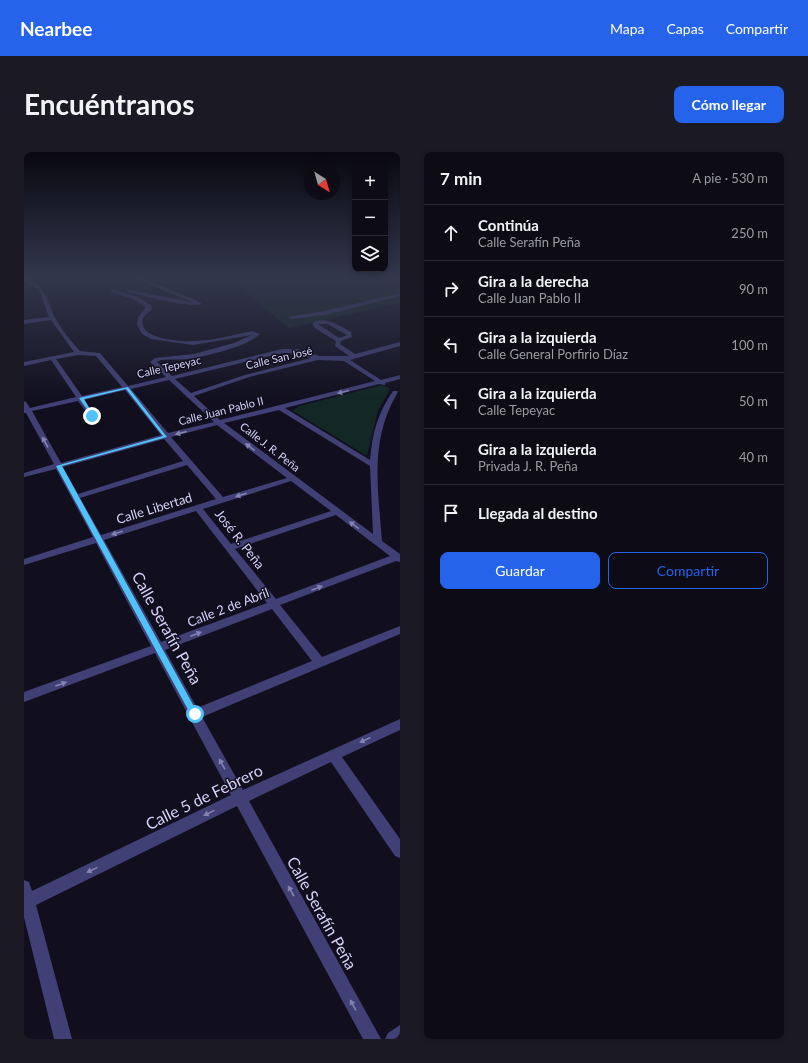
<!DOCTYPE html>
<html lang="es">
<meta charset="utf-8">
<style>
:root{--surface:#0d0b16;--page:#1b1923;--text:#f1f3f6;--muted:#9a9ba1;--line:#2d2b35;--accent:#2563eb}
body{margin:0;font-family:Lato,sans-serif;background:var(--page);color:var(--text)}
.controls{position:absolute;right:12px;top:12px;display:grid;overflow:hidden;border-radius:8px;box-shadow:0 2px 6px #0003}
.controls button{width:36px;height:36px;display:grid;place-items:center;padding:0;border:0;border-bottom:1px solid var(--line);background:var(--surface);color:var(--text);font:20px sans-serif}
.compass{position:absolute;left:280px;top:12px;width:36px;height:36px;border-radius:50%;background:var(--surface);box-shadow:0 2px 6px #0003;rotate:143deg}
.stop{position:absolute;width:12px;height:12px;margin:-9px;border:3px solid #4fc3f7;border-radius:50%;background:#fff}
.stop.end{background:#4fc3f7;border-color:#fff;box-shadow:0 1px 4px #0008}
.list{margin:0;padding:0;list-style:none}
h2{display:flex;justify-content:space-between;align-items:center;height:52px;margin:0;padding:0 16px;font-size:17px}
h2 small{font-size:13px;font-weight:400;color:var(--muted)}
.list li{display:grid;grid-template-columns:26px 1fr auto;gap:12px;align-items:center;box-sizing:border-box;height:56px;padding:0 16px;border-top:1px solid var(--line)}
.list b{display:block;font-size:15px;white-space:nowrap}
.list p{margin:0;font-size:13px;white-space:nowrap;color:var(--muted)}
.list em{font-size:13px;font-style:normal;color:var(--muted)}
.actions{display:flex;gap:8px;padding:12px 16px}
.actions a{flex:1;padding:9px 0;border:1px solid var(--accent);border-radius:8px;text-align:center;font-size:14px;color:var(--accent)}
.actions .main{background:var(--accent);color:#fff}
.icon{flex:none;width:22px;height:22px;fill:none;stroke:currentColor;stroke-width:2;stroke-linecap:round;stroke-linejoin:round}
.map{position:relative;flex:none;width:376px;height:887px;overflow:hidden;border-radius:8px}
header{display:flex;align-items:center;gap:24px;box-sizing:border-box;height:56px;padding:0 20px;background:var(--accent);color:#fff}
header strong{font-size:19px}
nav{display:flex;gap:22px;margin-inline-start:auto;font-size:14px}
.intro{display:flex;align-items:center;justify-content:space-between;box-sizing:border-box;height:96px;padding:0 24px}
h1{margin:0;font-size:28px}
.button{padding:10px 18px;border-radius:8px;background:var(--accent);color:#fff;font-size:14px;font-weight:700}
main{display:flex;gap:24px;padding:0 24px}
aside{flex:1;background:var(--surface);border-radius:8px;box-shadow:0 2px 6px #0003}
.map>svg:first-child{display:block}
.green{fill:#132725}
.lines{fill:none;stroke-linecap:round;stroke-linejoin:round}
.minor{fill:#404077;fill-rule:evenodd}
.oneway{fill:#8382b2}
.route{fill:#4fc3f7}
.labels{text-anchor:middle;stroke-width:3;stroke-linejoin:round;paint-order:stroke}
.far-street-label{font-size:11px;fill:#d5d2f9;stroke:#110f1e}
.street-label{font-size:13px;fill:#d5d2f9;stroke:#110f1e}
.near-street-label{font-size:16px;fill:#d5d2f9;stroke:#110f1e}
</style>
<header>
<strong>Nearbee</strong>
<nav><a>Mapa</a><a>Capas</a><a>Compartir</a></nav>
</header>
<div class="intro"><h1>Encuéntranos</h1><a class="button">Cómo llegar</a></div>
<main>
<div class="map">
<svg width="376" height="887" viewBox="0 0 376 887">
<rect width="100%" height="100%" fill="#110f1e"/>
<g class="green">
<path d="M203 126H376V151L265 176Z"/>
<path d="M359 233 366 237 354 259 343 304 269 259 275 254Z"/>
</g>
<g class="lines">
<g class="minor">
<path d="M0 126C23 131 23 152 33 169 39 180 48 190 56 199L76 201 104 234 142 225 126 210 131 206 170 202 210 191 228 183 169 193 127 187 118 182 113 172 114 165 122 155 109 147 87 140V138L89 137 113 145 127 153 128 157C125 160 121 163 119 166 112 187 157 190 169 189 188 189 209 183 228 179L236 182C223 195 183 204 165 207 156 208 146 207 137 208L133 210 148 224 258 197H273L295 204H325L311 194 312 189 291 176 288 171C301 163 316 174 327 180L328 185 317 189 316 192 331 202 376 190V194L326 208 357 228 376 223V227L361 231V233L355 232 261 256 346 308C348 282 354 260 369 239H373L374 240C345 288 354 336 358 389L376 402V410L372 409 256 453 298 505 376 474V482L178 565 219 638 376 567V578L318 605 376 687V706L371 704 307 610 225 649 357 887H339L213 654 12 753 48 887H30L0 765V728L5 730 8 739 207 643 131 501 0 550V540L127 494 72 391 0 413V407L69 385 32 317 0 325V321L30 312 2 261H0V249L2 250 6 256 52 245 27 208 0 214V210L50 200 27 168 0 172V168L25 165 15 138 0 129ZM294 172H303L323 183 315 186ZM258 201H272L287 206 221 223 167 241 151 227ZM54 203 72 204 98 235 58 244 32 207ZM294 208 320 209 351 229 196 268 170 244 225 225ZM145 228 190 270 144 281 107 237ZM101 238 137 283 37 311 8 259 54 249 66 265 68 266 72 264 60 248ZM255 258 346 314 349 382 200 271ZM193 273 263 326 199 345 147 285ZM140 287 159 309 54 342 39 315ZM163 313 192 347 77 383 56 346ZM267 329 307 359 207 392 179 357ZM172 359 243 451 137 490 80 388ZM312 363 366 404 252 447 211 397ZM248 457 288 509 173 556 141 498Z"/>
<path d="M110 126H116L172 148 178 152C169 157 116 143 103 140L105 138 168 150Z"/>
<path d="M376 141V144L301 163 267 167 264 165 301 159Z"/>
<path d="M376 873V887H361L364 881Z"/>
</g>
</g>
<defs><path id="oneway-solid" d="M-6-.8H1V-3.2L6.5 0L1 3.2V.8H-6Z"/></defs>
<g class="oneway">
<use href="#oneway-solid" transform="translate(319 240) rotate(166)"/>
<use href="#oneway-solid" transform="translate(157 281) rotate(166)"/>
<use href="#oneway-solid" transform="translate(21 290) rotate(-119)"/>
<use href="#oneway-solid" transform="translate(226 295) rotate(-142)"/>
<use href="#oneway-solid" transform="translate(217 343) rotate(162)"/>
<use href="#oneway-solid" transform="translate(330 373) rotate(-144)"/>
<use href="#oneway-solid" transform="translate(93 381) rotate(163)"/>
<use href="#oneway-solid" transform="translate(293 436) rotate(-21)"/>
<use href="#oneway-solid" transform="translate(172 482) rotate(-21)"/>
<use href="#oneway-solid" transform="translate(37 532) rotate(-20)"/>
<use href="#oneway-solid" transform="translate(341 588) rotate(155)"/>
<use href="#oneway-solid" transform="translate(198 612) rotate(-119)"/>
<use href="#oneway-solid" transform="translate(185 661) rotate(154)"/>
<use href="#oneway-solid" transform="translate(68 718) rotate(154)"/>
<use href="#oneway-solid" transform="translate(267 739) rotate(-119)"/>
<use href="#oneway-solid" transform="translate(329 853) rotate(-119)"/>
</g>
<linearGradient id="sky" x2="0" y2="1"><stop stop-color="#090810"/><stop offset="0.5" stop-color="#32374c"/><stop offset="1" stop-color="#32374c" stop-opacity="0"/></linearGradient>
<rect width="376" height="250" fill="url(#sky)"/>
<path class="route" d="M104 235 143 285 38 314 173 560 174 562 171 566 168 565 32 314 139 284 102 237 60 247 70 264 68 265 55 246Z"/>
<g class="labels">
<g class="far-street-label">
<text transform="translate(255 206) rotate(-13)" y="4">Calle San José</text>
<text transform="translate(145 215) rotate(-13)" y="4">Calle Tepeyac</text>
<text transform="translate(197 259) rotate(-14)" y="4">Calle Juan Pablo II</text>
<text transform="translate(246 295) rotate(38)" y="4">Calle J. R. Peña</text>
</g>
<g class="street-label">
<text transform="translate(130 356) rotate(-17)" y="5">Calle Libertad</text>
<text transform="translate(216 387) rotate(52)" y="5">José R. Peña</text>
<text transform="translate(204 455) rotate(-21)" y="5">Calle 2 de Abril</text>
</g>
<g class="near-street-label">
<text transform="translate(143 476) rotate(61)" y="6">Calle Serafín Peña</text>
<text transform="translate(180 645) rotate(-26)" y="6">Calle 5 de Febrero</text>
<text transform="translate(298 761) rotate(61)" y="6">Calle Serafín Peña</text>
</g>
</g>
</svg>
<div class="controls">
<button>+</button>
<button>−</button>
<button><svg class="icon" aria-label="layers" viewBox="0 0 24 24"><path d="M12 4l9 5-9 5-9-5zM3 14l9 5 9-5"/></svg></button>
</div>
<svg class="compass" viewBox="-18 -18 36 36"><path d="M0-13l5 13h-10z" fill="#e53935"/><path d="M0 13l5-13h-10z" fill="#9a9ba1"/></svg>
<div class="stop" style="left:171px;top:562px"></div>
<div class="stop end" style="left:68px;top:264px"></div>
</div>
<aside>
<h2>7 min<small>A pie · 530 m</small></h2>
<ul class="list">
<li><svg class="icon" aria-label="ahead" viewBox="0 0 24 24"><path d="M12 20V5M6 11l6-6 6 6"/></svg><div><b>Continúa</b><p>Calle Serafín Peña</p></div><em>250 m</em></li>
<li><svg class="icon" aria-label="right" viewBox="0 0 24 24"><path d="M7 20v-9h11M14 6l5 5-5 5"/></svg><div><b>Gira a la derecha</b><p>Calle Juan Pablo II</p></div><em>90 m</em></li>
<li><svg class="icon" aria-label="left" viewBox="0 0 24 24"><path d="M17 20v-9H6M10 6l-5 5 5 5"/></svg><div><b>Gira a la izquierda</b><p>Calle General Porfirio Díaz</p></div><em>100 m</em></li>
<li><svg class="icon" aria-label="left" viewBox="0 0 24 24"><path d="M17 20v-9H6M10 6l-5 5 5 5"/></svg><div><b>Gira a la izquierda</b><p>Calle Tepeyac</p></div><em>50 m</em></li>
<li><svg class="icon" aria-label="left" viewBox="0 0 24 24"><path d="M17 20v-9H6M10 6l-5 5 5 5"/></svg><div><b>Gira a la izquierda</b><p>Privada J. R. Peña</p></div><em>40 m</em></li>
<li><svg class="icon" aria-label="arrive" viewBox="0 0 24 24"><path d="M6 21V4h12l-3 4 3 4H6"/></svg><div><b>Llegada al destino</b></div></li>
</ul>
<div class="actions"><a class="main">Guardar</a><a>Compartir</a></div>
</aside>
</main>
